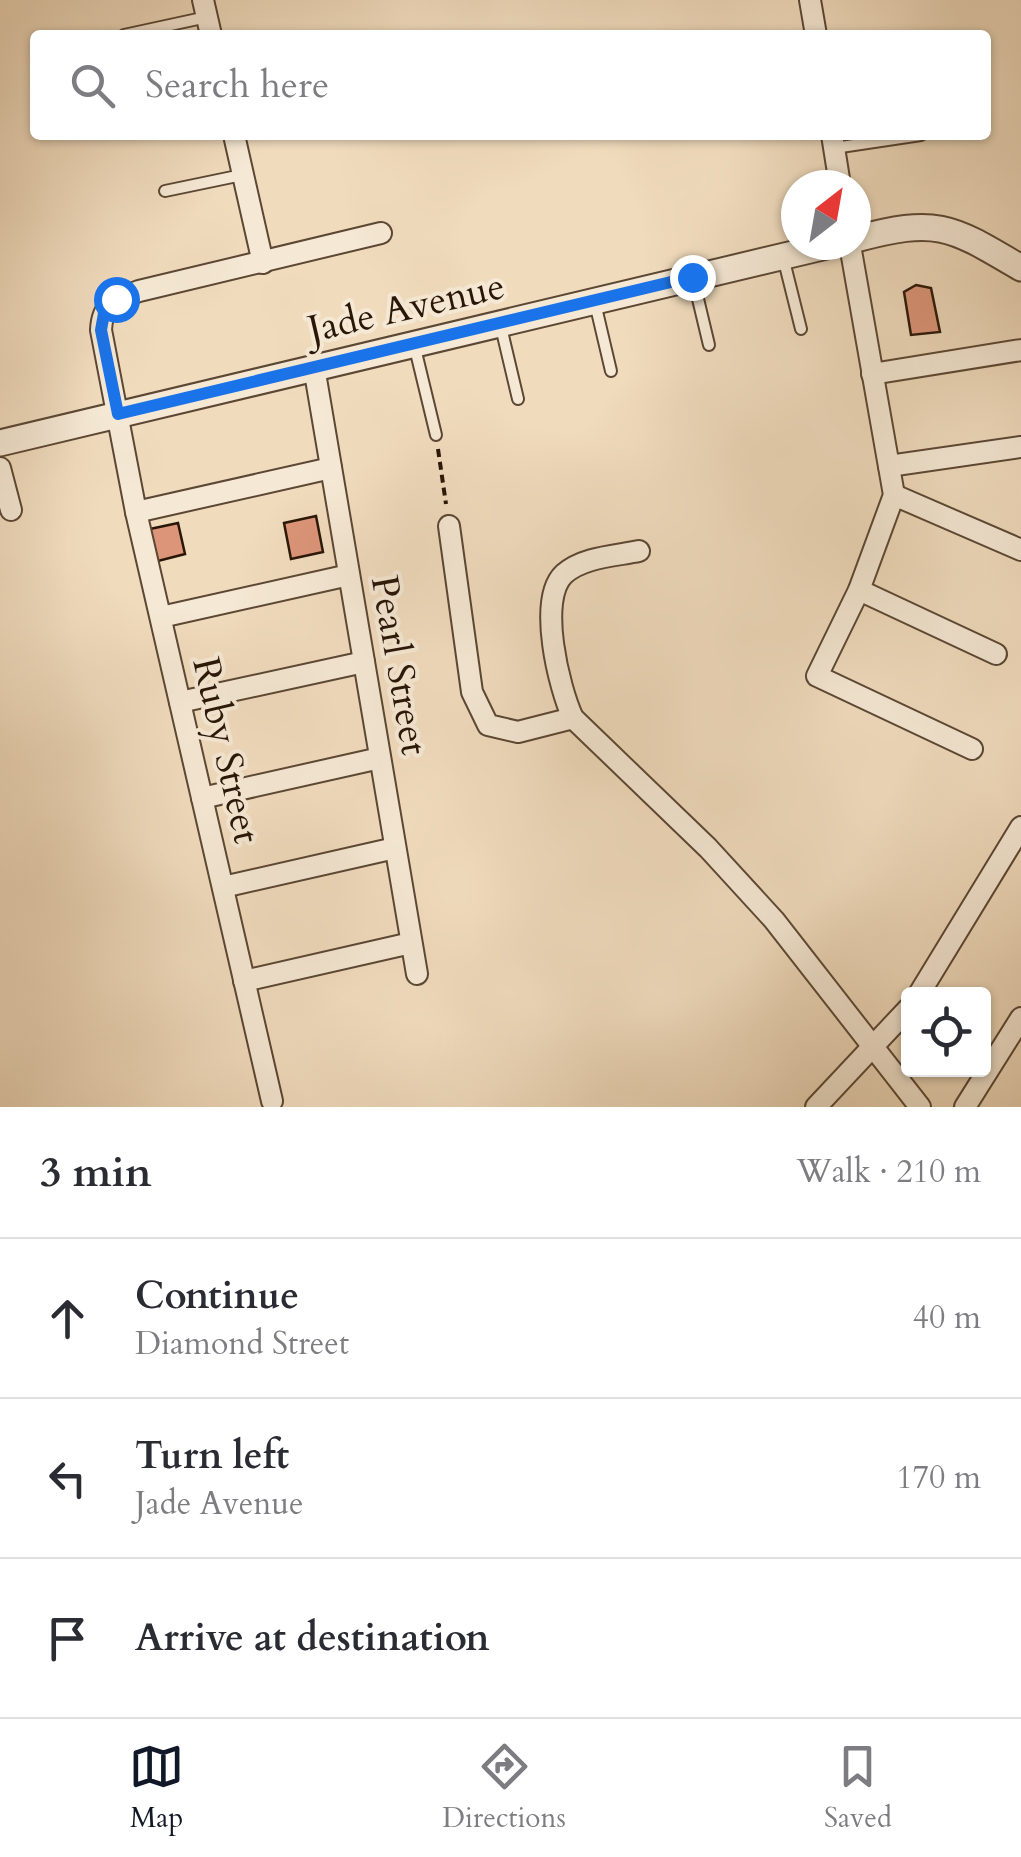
<!DOCTYPE html>
<meta charset="utf-8">
<style>
:root{--surface:#fff;--page:#f7f7f7;--text:#2b2b33;--muted:#7c7c81;--line:#e1e1e2;--accent:#111827}
body{margin:0;font-family:Cardo,serif;background:var(--page);color:var(--text)}
.controls{position:absolute;right:30px;bottom:30px;display:grid;overflow:hidden;border-radius:10px;box-shadow:0 2px 8px #0004}
.controls button{width:90px;height:90px;display:grid;place-items:center;padding:0;border:0;border-bottom:2px solid var(--line);background:var(--surface);color:var(--text);font:50px sans-serif}
.compass{position:absolute;left:781px;top:170px;width:90px;height:90px;border-radius:50%;background:var(--surface);box-shadow:0 2px 8px #0004;rotate:31deg}
.stop{position:absolute;width:30px;height:30px;margin:-22px;border:8px solid #1a73e8;border-radius:50%;background:#fff}
.stop.end{background:#1a73e8;border-color:#fff;box-shadow:0 2px 10px #0008}
.list{margin:0;padding:0;list-style:none}
h2{display:flex;justify-content:space-between;align-items:center;height:130px;margin:0;padding:0 40px;font-size:42px}
h2 small{font-size:32px;font-weight:400;color:var(--muted)}
.list li{display:grid;grid-template-columns:65px 1fr auto;gap:30px;align-items:center;box-sizing:border-box;height:160px;padding:0 40px;border-top:2px solid var(--line)}
.list b{display:block;font-size:38px;white-space:nowrap}
.list p{margin:0;font-size:32px;white-space:nowrap;color:var(--muted)}
.list em{font-size:32px;font-style:normal;color:var(--muted)}
.icon{flex:none;width:55px;height:55px;fill:none;stroke:currentColor;stroke-width:2;stroke-linecap:round;stroke-linejoin:round}
.map{position:relative;flex:none;width:1021px;height:1107px;overflow:hidden}
.search{position:absolute;background:var(--surface);box-shadow:0 2px 8px #0004;left:30px;right:30px;top:30px;height:110px;display:flex;align-items:center;gap:25px;box-sizing:border-box;padding:0 35px;border-radius:10px;color:var(--muted);font-size:38px}
.sheet{height:610px;background:var(--surface)}
nav{display:flex;justify-content:space-around;align-items:center;box-sizing:border-box;height:140px;border-top:2px solid var(--line);background:var(--surface);font-size:28px;color:var(--muted)}
nav a{display:grid;justify-items:center;gap:5px}
nav .on{color:var(--accent)}
.map>svg:first-child{display:block}
.building{fill:#dc9579;stroke:#291607;stroke-width:2.5}
.lines{fill:none;stroke-linecap:round;stroke-linejoin:round}
.service-casing{stroke:#5b4734;stroke-width:14}
.minor-casing{stroke:#5b4734;stroke-width:24}
.tertiary-casing{stroke:#5b4734;stroke-width:29}
.path{stroke:#291607;stroke-width:4;stroke-dasharray:8 5;stroke-linecap:butt}
.service{stroke:#f5e8d4;stroke-width:10}
.minor{stroke:#f5e8d4;stroke-width:20}
.tertiary{stroke:#f5e8d4;stroke-width:25}
.route{stroke:#1a73e8;stroke-width:12}
.labels{text-anchor:middle;stroke-width:8;stroke-linejoin:round;paint-order:stroke}
.street-label{font-size:38px;fill:#291607;stroke:#f5e8d4}
</style>
<div class="map">
<svg width="1021" height="1107" viewBox="0 0 1021 1107">
<rect width="100%" height="100%" fill="#f0dbbd"/>
<filter id="stains"><feTurbulence type="fractalNoise" baseFrequency=".002" numOctaves="4"/><feColorMatrix values="0 0 0 0 .2 0 0 0 0 .09 0 0 0 0 .02 0 0 0 .5 -.17"/></filter>
<radialGradient id="worn" r=".72"><stop offset=".6" stop-color="#630" stop-opacity="0"/><stop offset="1" stop-color="#630" stop-opacity=".3"/></radialGradient>
<g class="building">
<path d="M916 285 931 288 940 332 911 335 904 292Z"/>
<path d="M316 516 323 552 291 559 284 523Z"/>
<path d="M178 523 185 554 158 561 150 529Z"/>
</g>
<g class="lines">
<g class="service-casing">
<g id="service">
<path d="M124 35 207 17"/>
<path d="M834 148 921 135"/>
<path d="M165 191 242 175"/>
<path d="M783 257 801 329"/>
<path d="M693 278 709 345"/>
<path d="M595 303 611 371"/>
<path d="M501 327 518 399"/>
<path d="M414 344 436 435"/>
</g>
</g>
<g class="minor-casing">
<g id="minor">
<path d="M203 0 211 35"/>
<path d="M810 0 816 35"/>
<path d="M234 135 263 263"/>
<path d="M832 135 840 185"/>
<path d="M850 245 894 495 859 590 817 676 972 749"/>
<path d="M314 367 417 974"/>
<path d="M872 374 1021 350"/>
<path d="M889 466 1021 447"/>
<path d="M0 468 11 510"/>
<path d="M894 495 1021 550"/>
<path d="M136 512 331 468"/>
<path d="M449 526 472 692 488 725 518 732 573 718"/>
<path d="M639 551C615 556 583 557 564 574 537 599 559 688 573 718L708 848 774 920 920 1107"/>
<path d="M859 590 996 654"/>
<path d="M161 617 349 575"/>
<path d="M180 702 364 662"/>
<path d="M202 798 380 758"/>
<path d="M223 887 395 848"/>
<path d="M244 981 411 943"/>
<path d="M919 994 1021 827"/>
<path d="M272 1101 136 512 101 330C102 303 117 299 139 291L381 233"/>
<path d="M816 1107 908 1009"/>
<path d="M965 1107 1021 1018"/>
</g>
</g>
<g class="tertiary-casing">
<g id="tertiary">
<path d="M856 239C938 217 950 226 1021 268"/>
<path d="M0 443 831 245"/>
</g>
</g>
<path class="path" d="M438 449 446 504"/>
<use href="#service" class="service"/>
<use href="#minor" class="minor"/>
<use href="#tertiary" class="tertiary"/>
</g>
<g class="lines">
<path class="route" d="M116 299 105 308 101 330 118 414 692 277"/>
</g>
<g class="labels">
<g class="street-label">
<text transform="translate(406 307) rotate(-13)" y="13">Jade Avenue</text>
<text transform="translate(400 665) rotate(80)" y="13">Pearl Street</text>
<text transform="translate(227 750) rotate(77)" y="13">Ruby Street</text>
</g>
</g>
<rect width="100%" height="100%" filter="url(#stains)"/>
<rect width="100%" height="100%" fill="url(#worn)"/>
</svg>
<div class="controls">
<button><svg class="icon" aria-label="locate" viewBox="0 0 24 24"><circle cx="12" cy="12" r="6"/><path d="M12 2v4M12 18v4M2 12h4M18 12h4"/></svg></button>
</div>
<svg class="compass" viewBox="-18 -18 36 36"><path d="M0-13l5 13h-10z" fill="#e53935"/><path d="M0 13l5-13h-10z" fill="#7c7c81"/></svg>
<div class="stop" style="left:116px;top:299px"></div>
<div class="stop end" style="left:692px;top:277px"></div>
<div class="search"><svg class="icon" aria-label="search" viewBox="0 0 24 24"><circle cx="10" cy="10" r="6"/><path d="M15 15l6 6"/></svg>Search here</div>
</div>
<section class="sheet">
<h2>3 min<small>Walk · 210 m</small></h2>
<ul class="list">
<li><svg class="icon" aria-label="ahead" viewBox="0 0 24 24"><path d="M12 20V5M6 11l6-6 6 6"/></svg><div><b>Continue</b><p>Diamond Street</p></div><em>40 m</em></li>
<li><svg class="icon" aria-label="left" viewBox="0 0 24 24"><path d="M17 20v-9H6M10 6l-5 5 5 5"/></svg><div><b>Turn left</b><p>Jade Avenue</p></div><em>170 m</em></li>
<li><svg class="icon" aria-label="arrive" viewBox="0 0 24 24"><path d="M6 21V4h12l-3 4 3 4H6"/></svg><div><b>Arrive at destination</b></div></li>
</ul>
</section>
<nav>
<a class="on"><svg class="icon" aria-label="map" viewBox="0 0 24 24"><path d="M3 6l6-2 6 2 6-2v14l-6 2-6-2-6 2zM9 4v14M15 6v14"/></svg>Map</a>
<a><svg class="icon" aria-label="directions" viewBox="0 0 24 24"><path d="M12 3l9 9-9 9-9-9zM9 14v-3h6M13 9l2 2-2 2"/></svg>Directions</a>
<a><svg class="icon" aria-label="saved" viewBox="0 0 24 24"><path d="M7 4h10v16l-5-4-5 4z"/></svg>Saved</a>
</nav>
